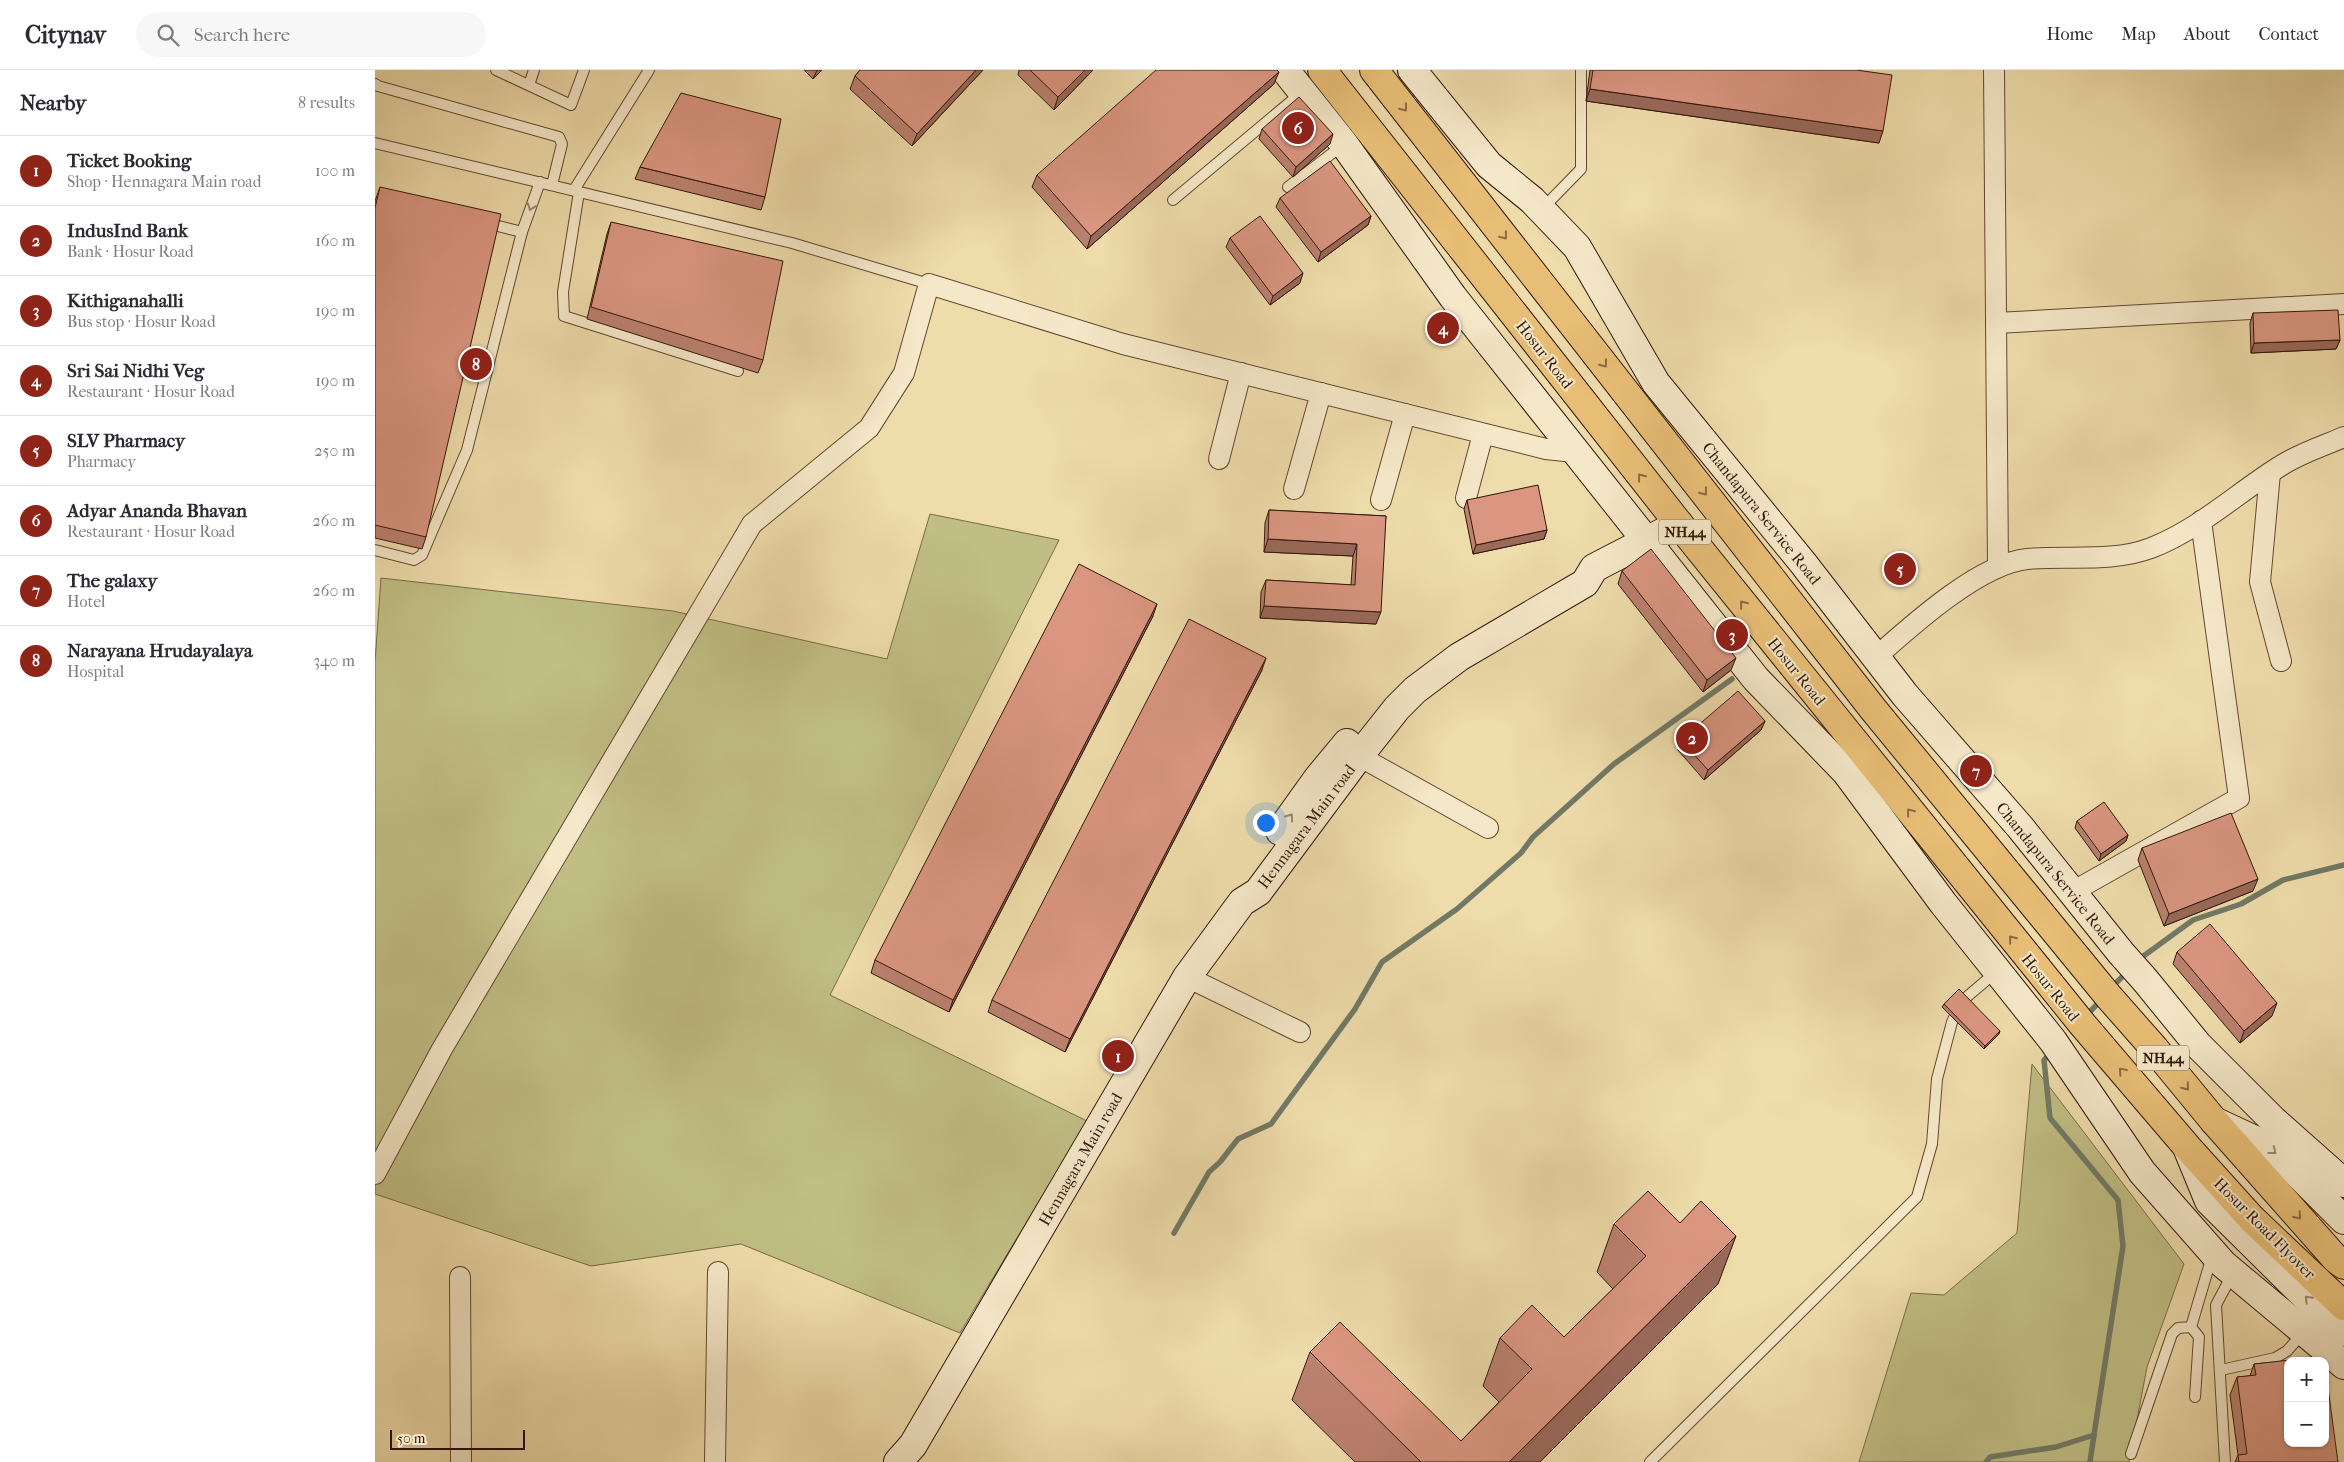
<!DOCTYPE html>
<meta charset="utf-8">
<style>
:root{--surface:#fff;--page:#f7f7f7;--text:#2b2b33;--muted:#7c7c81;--line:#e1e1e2;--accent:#8f2418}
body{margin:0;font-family:"IM FELL French Canon",serif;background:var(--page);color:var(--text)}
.controls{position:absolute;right:15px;bottom:15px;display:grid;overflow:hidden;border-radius:10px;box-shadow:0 1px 4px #0004}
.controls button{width:45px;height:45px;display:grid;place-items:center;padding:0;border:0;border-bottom:1px solid var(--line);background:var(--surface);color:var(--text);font:25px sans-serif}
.scale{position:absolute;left:15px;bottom:12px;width:135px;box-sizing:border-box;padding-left:5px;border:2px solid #331709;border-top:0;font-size:14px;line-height:18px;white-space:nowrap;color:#331709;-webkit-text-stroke:4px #f5e8c8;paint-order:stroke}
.you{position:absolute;left:890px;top:752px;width:18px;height:18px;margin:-12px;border:4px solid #fff;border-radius:50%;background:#1a73e8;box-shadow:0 0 0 8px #1a73e833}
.badge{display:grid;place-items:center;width:32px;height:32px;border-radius:50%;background:var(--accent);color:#fff;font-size:16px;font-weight:700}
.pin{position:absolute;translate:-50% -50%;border:2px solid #fff;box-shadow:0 1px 5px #0006}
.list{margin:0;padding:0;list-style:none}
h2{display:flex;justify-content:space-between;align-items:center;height:65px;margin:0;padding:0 20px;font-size:21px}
h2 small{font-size:16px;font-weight:400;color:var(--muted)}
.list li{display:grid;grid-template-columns:32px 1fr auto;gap:15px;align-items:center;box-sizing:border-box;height:70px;padding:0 20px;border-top:1px solid var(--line)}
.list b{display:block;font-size:19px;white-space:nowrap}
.list p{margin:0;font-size:16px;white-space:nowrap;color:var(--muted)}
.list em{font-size:16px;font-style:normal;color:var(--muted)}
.icon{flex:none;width:28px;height:28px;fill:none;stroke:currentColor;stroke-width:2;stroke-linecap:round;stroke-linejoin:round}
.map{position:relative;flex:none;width:1969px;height:1392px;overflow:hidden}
header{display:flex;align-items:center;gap:30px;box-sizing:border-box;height:70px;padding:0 25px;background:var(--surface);border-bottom:1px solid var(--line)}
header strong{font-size:24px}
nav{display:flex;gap:28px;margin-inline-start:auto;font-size:18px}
.search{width:350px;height:45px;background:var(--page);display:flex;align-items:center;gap:12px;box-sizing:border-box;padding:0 18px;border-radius:28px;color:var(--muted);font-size:19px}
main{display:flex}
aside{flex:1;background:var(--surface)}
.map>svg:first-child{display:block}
.green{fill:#c0be84;stroke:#7a6a46}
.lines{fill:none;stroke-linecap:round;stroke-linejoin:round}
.stream{stroke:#717a67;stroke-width:5.5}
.lane-casing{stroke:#624832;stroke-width:12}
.street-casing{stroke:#624832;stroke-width:22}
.secondary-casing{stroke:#331709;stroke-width:30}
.highway-casing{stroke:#331709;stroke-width:30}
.lane{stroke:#f5e8c8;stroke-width:10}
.street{stroke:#f5e8c8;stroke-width:20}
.secondary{stroke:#f5e8c8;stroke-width:28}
.highway{stroke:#e8be76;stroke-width:28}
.wall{fill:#bb816f;stroke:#331709}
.shaded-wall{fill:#99695a;stroke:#331709}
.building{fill:#da9681;stroke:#331709}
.oneway{stroke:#8e6a40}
.oneway2{stroke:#9e8a72}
.labels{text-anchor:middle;stroke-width:4;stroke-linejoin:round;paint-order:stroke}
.shield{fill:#f5e8c8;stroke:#6d5642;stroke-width:1}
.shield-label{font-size:15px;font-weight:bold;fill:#331709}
.street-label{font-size:16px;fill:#331709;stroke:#f5e8c8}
</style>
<header>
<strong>Citynav</strong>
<div class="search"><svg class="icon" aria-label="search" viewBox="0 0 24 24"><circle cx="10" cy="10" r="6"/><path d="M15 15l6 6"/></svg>Search here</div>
<nav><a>Home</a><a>Map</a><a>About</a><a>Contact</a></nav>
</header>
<main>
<aside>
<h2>Nearby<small>8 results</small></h2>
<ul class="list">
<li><span class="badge">1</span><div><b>Ticket Booking</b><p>Shop · Hennagara Main road</p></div><em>100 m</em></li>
<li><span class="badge">2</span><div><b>IndusInd Bank</b><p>Bank · Hosur Road</p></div><em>160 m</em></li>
<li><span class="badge">3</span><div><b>Kithiganahalli</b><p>Bus stop · Hosur Road</p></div><em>190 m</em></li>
<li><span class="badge">4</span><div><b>Sri Sai Nidhi Veg</b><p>Restaurant · Hosur Road</p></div><em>190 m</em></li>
<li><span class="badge">5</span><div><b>SLV Pharmacy</b><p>Pharmacy</p></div><em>250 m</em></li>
<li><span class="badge">6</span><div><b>Adyar Ananda Bhavan</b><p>Restaurant · Hosur Road</p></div><em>260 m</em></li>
<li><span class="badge">7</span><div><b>The galaxy</b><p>Hotel</p></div><em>260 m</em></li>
<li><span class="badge">8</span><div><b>Narayana Hrudayalaya</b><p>Hospital</p></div><em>340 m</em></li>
</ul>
</aside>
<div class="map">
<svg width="1969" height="1392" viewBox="0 0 1969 1392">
<rect width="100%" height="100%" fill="#efdcab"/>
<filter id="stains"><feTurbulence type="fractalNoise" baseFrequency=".004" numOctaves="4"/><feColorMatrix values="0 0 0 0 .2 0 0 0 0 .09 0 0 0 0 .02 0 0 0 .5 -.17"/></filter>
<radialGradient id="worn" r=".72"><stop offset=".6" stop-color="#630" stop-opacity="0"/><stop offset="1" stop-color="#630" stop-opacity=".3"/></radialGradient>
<g class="green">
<path d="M555 444 684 470 455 925 712 1051 585 1263 366 1174 216 1196 0 1124V592L6 508 298 541 512 589Z"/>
<path d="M1657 994 1809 1194 1772 1297 1754 1392H1484L1536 1223 1569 1225 1642 1163Z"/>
</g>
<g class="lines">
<g class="stream">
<path d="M1763 890 1818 850 1866 834 1908 810 1969 795"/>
<path d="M1735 919 1753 901"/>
<path d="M1710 947 1726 930"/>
<path d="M799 1163 834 1102 845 1092 863 1069 896 1054 980 939 1007 892 1082 839 1146 783 1158 767 1239 694 1357 609"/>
<path d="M1611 1392 1615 1387 1681 1377 1719 1365 1748 1176 1743 1130 1675 1048 1669 990 1676 983"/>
<path d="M1715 1392 1719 1365"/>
</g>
<g class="lane-casing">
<g id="lane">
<path d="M121 0 196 35 209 0"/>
<path d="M0 14 3 16 184 67 187 74 177 115"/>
<path d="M154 15 159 0"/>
<path d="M0 73 417 173 554 214"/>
<path d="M913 117 968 75"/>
<path d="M199 120 274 0"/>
<path d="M204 122 188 222 189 246 363 301"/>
<path d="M798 130 926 23"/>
<path d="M1168 138 1206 99V0"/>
<path d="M111 153 147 162"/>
<path d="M0 480 39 490 47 485 92 380 147 162 165 112"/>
<path d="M1816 1257 1824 1267 1820 1327"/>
<path d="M1846 1300 1900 1288 1912 1281 1928 1263"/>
<path d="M1756 1384 1797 1264 1803 1258 1816 1257 1837 1186"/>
<path d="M1275 1392 1542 1127 1557 1074 1562 1009 1577 952 1587 931 1621 902"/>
<path d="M1850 1392 1841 1235 1858 1203"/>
</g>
</g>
<g class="street-casing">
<g id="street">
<path d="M1619 0 1623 497"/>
<path d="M1621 253 1969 234"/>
<path d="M844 389 866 303"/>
<path d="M1895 403 1885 512 1906 591"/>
<path d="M919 419 946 323"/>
<path d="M1091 428 1108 364"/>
<path d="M1006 430 1030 344"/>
<path d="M1501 587C1536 556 1604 494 1652 489 1693 485 1736 493 1776 478 1825 459 1863 422 1907 395 1926 383 1948 376 1969 367"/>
<path d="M973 680 1113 758"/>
<path d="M1697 822 1864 728 1826 451"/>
<path d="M812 907 925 962"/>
<path d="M0 1104 67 979 377 454 494 358 529 303 554 214 748 274 1171 379 1199 382"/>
<path d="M85 1207 86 1392"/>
<path d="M340 1392 343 1202"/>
</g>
</g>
<g class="secondary-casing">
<g id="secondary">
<path d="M910 0 969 74 1078 227 1381 609 1471 702 1568 833 1678 971 1767 1102 1848 1194 1969 1295"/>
<path d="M1037 0 1114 95 1157 130 1202 177 1281 313 1428 493 1530 625 1645 757 1746 883 1770 910 1823 975 1898 1050 1969 1113"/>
<path d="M905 761 943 708 972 673"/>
<path d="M1839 1051 1897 1078 1969 1150"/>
<path d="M1813 1080 1834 1131 1955 1251 1969 1262"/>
<path d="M523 1392 538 1375 812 907 867 832 883 822 984 686 1022 638 1040 620 1084 587 1210 513 1219 498 1304 454"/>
</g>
</g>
<g class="highway-casing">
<g id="highway">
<path d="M947 0 1304 454 1708 955 1813 1078 1877 1149 1969 1236"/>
<path d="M999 0 1498 639 1734 927 1779 978 1839 1051 1961 1189 1969 1195"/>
</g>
</g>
<use href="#lane" class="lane"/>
<use href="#street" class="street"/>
<use href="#secondary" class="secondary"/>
<use href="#highway" class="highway"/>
</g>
<g class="wall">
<path d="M429 0H447L438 9Z"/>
<path d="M485 0H608L537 76 475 19 480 6Z"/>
<path d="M644 0H718L679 40 643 5Z"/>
<path d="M1215 0H1481L1504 73 1211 31Z"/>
<path d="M899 14 712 179 657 117 662 105Z"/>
<path d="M887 59 955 74 918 107 884 69Z"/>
<path d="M265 97 390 127 386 140 260 109Z"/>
<path d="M5 117 51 467 47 479 0 468V131Z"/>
<path d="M905 128 996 146 993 155 943 192 901 137Z"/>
<path d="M236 152 388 290 383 303 212 249 232 164Z"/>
<path d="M855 168 925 213 895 235 851 177Z"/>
<path d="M1878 243 1965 270 1961 279 1876 283 1875 253Z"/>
<path d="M1092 430 1172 460 1169 469 1098 484 1089 439Z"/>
<path d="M894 440 1011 446 1001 554 885 548 886 522 891 510 976 515 978 486 889 482 890 453Z"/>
<path d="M1247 501 1356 600 1328 622 1243 514Z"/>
<path d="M778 546 574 942 496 903 500 890Z"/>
<path d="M887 600 690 982 613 942 617 930Z"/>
<path d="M1390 651 1386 660 1329 710 1303 680 1306 670Z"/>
<path d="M1702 751 1753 765 1751 771 1724 791 1700 758Z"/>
<path d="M1767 778 1878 821 1789 856 1763 790Z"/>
<path d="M1802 882 1897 946 1865 973 1798 894Z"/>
<path d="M1569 934 1624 964 1609 979 1567 937Z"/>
<path d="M1239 1154 1343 1214 1165 1392H980L917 1330 935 1282 1086 1371 1124 1332 1108 1316 1125 1268 1189 1267 1238 1219 1222 1202Z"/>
<path d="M1913 1291 1963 1392H1860L1863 1385 1855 1325 1862 1307 1875 1306 1879 1294Z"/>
</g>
<g class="shaded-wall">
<path d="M442 0H447L438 9Z"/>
<path d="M601 0H608L537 76 542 64Z"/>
<path d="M710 0H718L679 40 683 27Z"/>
<path d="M904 2 899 14 712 179 716 166Z"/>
<path d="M1215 19 1508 61 1504 73 1211 31Z"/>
<path d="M958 64 955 74 918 107 921 97Z"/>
<path d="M996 146 993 155 943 192 946 182Z"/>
<path d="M928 203 925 213 895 235 898 226Z"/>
<path d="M1965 270 1961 279 1876 283 1879 273Z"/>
<path d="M1172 460 1169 469 1098 484 1101 475Z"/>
<path d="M893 469 982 474 978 486 889 482Z"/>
<path d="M782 534 778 546 574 942 578 930Z"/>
<path d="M889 536 1006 542 1001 554 885 548Z"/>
<path d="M891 588 887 600 690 982 695 969Z"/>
<path d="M1361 588 1356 600 1328 622 1332 610Z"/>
<path d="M1390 651 1386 660 1329 710 1333 700Z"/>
<path d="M1753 765 1751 771 1724 791 1726 784Z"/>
<path d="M1883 809 1878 821 1789 856 1794 844Z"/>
<path d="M1902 933 1897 946 1865 973 1869 961Z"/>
<path d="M1625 961 1624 964 1609 979 1610 976Z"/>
<path d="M1361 1166 1343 1214 1165 1392H1134Z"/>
</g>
<g class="building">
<path d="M485 0H601L542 64 480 6Z"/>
<path d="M655 0H710L683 27Z"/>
<path d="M781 0H902L904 2 716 166 662 105Z"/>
<path d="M1218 0H1481L1517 5 1508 61 1215 19Z"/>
<path d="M306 23 406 49 390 127 265 97Z"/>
<path d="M924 27 958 64 921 97 887 59Z"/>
<path d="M955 91 996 146 946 182 905 128Z"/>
<path d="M5 117 126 144 51 467 0 455V138Z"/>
<path d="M885 146 928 203 898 226 855 168Z"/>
<path d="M236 152 408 191 388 290 216 237Z"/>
<path d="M1963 240 1965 270 1879 273 1878 243Z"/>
<path d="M1163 415 1172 460 1101 475 1092 430Z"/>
<path d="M894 440 1011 446 1006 542 889 536 891 510 980 515 982 474 893 469Z"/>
<path d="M1276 479 1361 588 1332 610 1247 501Z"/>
<path d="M704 494 782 534 578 930 500 890Z"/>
<path d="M814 549 891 588 695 969 617 930Z"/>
<path d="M1363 621 1390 651 1333 700 1306 670Z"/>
<path d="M1729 732 1753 765 1726 784 1702 751Z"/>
<path d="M1856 743 1883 809 1794 844 1767 778Z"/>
<path d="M1835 854 1902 933 1869 961 1802 882Z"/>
<path d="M1584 919 1625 961 1610 976 1569 934Z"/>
<path d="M1273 1121 1305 1153 1326 1131 1361 1166 1134 1392H1046L935 1282 965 1252 1086 1371 1157 1299 1125 1268 1157 1235 1189 1267 1271 1186 1239 1154Z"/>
<path d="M1924 1289V1291H1913V1373H1950V1296L1963 1392H1864L1863 1385 1872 1384 1862 1307 1881 1305 1879 1294Z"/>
</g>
<defs><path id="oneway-chevron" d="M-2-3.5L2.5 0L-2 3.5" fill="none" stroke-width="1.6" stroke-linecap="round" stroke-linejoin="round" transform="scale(1.25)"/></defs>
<g class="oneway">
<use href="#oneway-chevron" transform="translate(1029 38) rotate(52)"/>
<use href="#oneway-chevron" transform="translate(1129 166) rotate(52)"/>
<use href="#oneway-chevron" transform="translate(1229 294) rotate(52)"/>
<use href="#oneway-chevron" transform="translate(1266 407) rotate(-128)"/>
<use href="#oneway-chevron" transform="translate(1329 422) rotate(52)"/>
<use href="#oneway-chevron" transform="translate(1368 534) rotate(-129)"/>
<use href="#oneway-chevron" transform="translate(1535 742) rotate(-129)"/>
<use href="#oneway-chevron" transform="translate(1637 869) rotate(-129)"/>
<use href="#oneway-chevron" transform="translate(1747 1001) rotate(-131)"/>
<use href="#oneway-chevron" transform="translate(1811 1017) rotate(51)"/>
<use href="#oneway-chevron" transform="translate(1923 1146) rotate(49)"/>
</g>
<g class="oneway2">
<use href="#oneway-chevron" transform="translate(156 137) rotate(110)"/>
<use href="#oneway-chevron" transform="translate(915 747) rotate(-54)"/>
<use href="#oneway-chevron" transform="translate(1898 1081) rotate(38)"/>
<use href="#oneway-chevron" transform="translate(1933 1229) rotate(-135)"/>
</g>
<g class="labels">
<g class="shield">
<rect x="1284" y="449.5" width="52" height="25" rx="4"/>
<rect x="1762" y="975.5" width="52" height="25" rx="4"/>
</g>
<g class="shield-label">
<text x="1310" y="467">NH44</text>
<text x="1788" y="993">NH44</text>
</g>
<g class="street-label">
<text transform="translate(1170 284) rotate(52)" y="6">Hosur Road</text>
<text transform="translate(1387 443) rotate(51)" y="6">Chandapura Service Road</text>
<text transform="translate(1422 601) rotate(51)" y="6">Hosur Road</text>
<text transform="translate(931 756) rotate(-53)" y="6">Hennagara Main road</text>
<text transform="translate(1681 803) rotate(51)" y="6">Chandapura Service Road</text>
<text transform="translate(1676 917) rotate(51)" y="6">Hosur Road</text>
<text transform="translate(705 1089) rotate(-60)" y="6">Hennagara Main road</text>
<text transform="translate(1890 1158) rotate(45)" y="6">Hosur Road Flyover</text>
</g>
</g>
<rect width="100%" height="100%" filter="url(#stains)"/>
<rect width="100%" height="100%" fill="url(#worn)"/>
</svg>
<div class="controls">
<button>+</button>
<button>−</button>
</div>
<div class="scale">50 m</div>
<div class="you"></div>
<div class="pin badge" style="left:743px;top:986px">1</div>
<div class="pin badge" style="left:1317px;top:668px">2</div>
<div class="pin badge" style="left:1357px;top:565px">3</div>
<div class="pin badge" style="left:1068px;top:258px">4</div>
<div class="pin badge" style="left:1525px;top:499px">5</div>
<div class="pin badge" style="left:923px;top:58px">6</div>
<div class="pin badge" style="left:1601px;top:701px">7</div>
<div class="pin badge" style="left:101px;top:294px">8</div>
</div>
</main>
